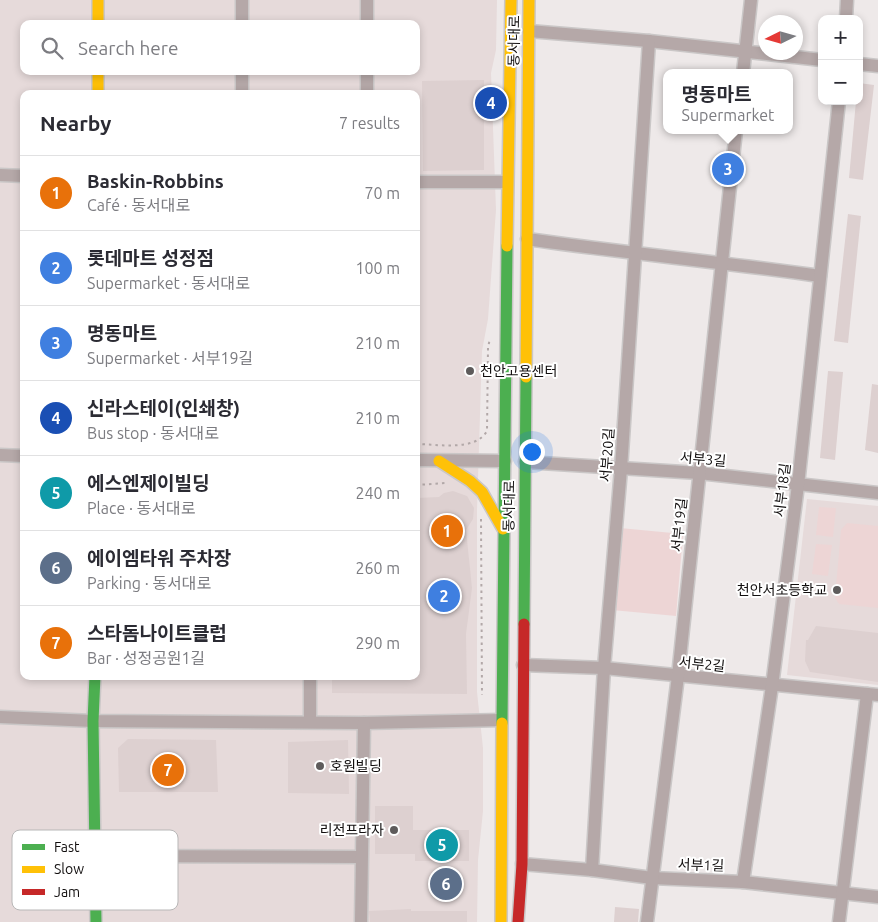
<!DOCTYPE html>
<meta charset="utf-8">
<style>
:root{--surface:#fff;--page:#f7f7f7;--text:#2b2b33;--muted:#7c7c81;--line:#e1e1e2;--accent:#5e5b5b}
body{margin:0;font-family:Ubuntu,"Noto Sans KR",sans-serif;background:var(--page);color:var(--text)}
.controls{position:absolute;right:15px;top:15px;display:grid;overflow:hidden;border-radius:10px;box-shadow:0 2px 8px #0003}
.controls button{width:45px;height:45px;display:grid;place-items:center;padding:0;border:0;border-bottom:1px solid var(--line);background:var(--surface);color:var(--text);font:25px sans-serif}
.compass{position:absolute;left:758px;top:15px;width:45px;height:45px;border-radius:50%;background:var(--surface);box-shadow:0 2px 8px #0003;rotate:265deg}
.you{position:absolute;left:531px;top:451px;width:18px;height:18px;margin:-12px;border:4px solid #fff;border-radius:50%;background:#1a73e8;box-shadow:0 0 0 8px #1a73e833}
.badge{display:grid;place-items:center;width:32px;height:32px;border-radius:50%;background:var(--accent);color:#fff;font-size:16px;font-weight:700}
.pin{position:absolute;translate:-50% -50%;border:2px solid #fff;box-shadow:0 1px 5px #0006}
.popup{position:absolute;left:663px;top:69px;width:130px;height:65px;box-sizing:border-box;display:grid;place-content:center;border-radius:10px;background:var(--surface);filter:drop-shadow(0 1px 4px #0005);font-size:16px;white-space:nowrap;color:var(--muted)}
.popup b{font-size:19px;color:var(--text)}
.popup::after{content:'';position:absolute;left:50%;top:100%;margin-left:-10px;border:10px solid transparent;border-top-color:var(--surface)}
.list{margin:0;padding:0;list-style:none}
h2{display:flex;justify-content:space-between;align-items:center;height:65px;margin:0;padding:0 20px;font-size:21px}
h2 small{font-size:16px;font-weight:400;color:var(--muted)}
.list li{display:grid;grid-template-columns:32px 1fr auto;gap:15px;align-items:center;box-sizing:border-box;height:75px;padding:0 20px;border-top:1px solid var(--line)}
.list b{display:block;font-size:19px;white-space:nowrap}
.list p{margin:0;font-size:16px;white-space:nowrap;color:var(--muted)}
.list em{font-size:16px;font-style:normal;color:var(--muted)}
.icon{flex:none;width:28px;height:28px;fill:none;stroke:currentColor;stroke-width:2;stroke-linecap:round;stroke-linejoin:round}
.map{position:relative;flex:none;width:878px;height:922px;overflow:hidden}
.search{position:absolute;background:var(--surface);box-shadow:0 2px 8px #0003;left:20px;top:20px;width:400px;height:55px;display:flex;align-items:center;gap:12px;box-sizing:border-box;padding:0 18px;border-radius:10px;color:var(--muted);font-size:19px}
.panel{position:absolute;background:var(--surface);box-shadow:0 2px 8px #0003;left:20px;top:90px;width:400px;height:590px;border-radius:10px}
.map>svg:first-child{display:block}
.built{fill:#e6dada;fill-rule:evenodd}
.green{fill:#edd5d5}
.building{fill:#ddd0d0}
.lines{fill:none;stroke-linecap:round;stroke-linejoin:round}
.street-casing{stroke:#cac7c7;stroke-width:15}
.fast-casing{stroke:#cac7c7;stroke-width:14}
.slow-casing{stroke:#cac7c7;stroke-width:14}
.jam-casing{stroke:#cac7c7;stroke-width:14}
.path{stroke:#b2a8a8;stroke-width:2;stroke-dasharray:2.5 4;stroke-linecap:butt}
.street{stroke:#b5a8a8;stroke-width:12}
.fast{stroke:#4caf50;stroke-width:11}
.slow{stroke:#ffc107;stroke-width:11}
.jam{stroke:#c62828;stroke-width:11}
.poi-dot{fill:#5e5b5b;stroke:#fff;stroke-width:2}
.labels{text-anchor:middle;stroke-width:4;stroke-linejoin:round;paint-order:stroke}
.street-label{font-size:14px;fill:#110e0e;stroke:#fff}
.poi-label{font-size:14px;fill:#110e0e;stroke:#fff;text-anchor:start}
.key{fill:#fff;stroke:#b8b7b7;stroke-width:1}
.key-label{font-size:14px;fill:#110e0e}
</style>
<div class="map">
<svg width="878" height="922" viewBox="0 0 878 922">
<rect width="100%" height="100%" fill="#eee9e9"/>
<g class="built">
<path d="M0 0H497L496 50 491 73 496 210 488 319 482 351 477 510V692L483 748V811L478 860 477 922H0ZM24 24H416V71H24ZM24 94H416V676H24Z"/>
<path d="M807 499 878 506V685L787 675Z"/>
</g>
<g class="green">
<path d="M819 507 836 508 833 537 816 535Z"/>
<path d="M847 523 878 526V608L839 604 835 598 841 530Z"/>
<path d="M620 528 683 534 676 616 612 610Z"/>
<path d="M816 544 832 545 828 576 812 574Z"/>
</g>
<g class="building">
<path d="M484 80V170L423 171 422 81Z"/>
<path d="M859 83 874 85 863 180 849 178 856 101H859Z"/>
<path d="M848 214 861 216 848 343 834 341Z"/>
<path d="M828 371 843 372 835 460 820 458Z"/>
<path d="M872 384 878 385V453L865 450Z"/>
<path d="M453 491 467 496 474 508 473 519 466 530 472 588 466 634 467 694 332 693V676H416V498L439 497 444 493Z"/>
<path d="M816 626 878 633V682L810 672 805 661 806 640H808Z"/>
<path d="M128 739 216 740 218 792H119L118 748Z"/>
<path d="M348 740 349 794 288 793V742Z"/>
<path d="M375 806H413V830H469V861H415V854H375Z"/>
<path d="M615 907 639 909 638 922H614Z"/>
<path d="M411 909V911H467V922H370L369 911Z"/>
</g>
<g class="lines">
<g class="street-casing">
<g id="street">
<path d="M846 19 847 0"/>
<path d="M242 24V0"/>
<path d="M367 24V0"/>
<path d="M529 31 649 41 822 60"/>
<path d="M859 64 878 66"/>
<path d="M743 73 751 0"/>
<path d="M242 94V71"/>
<path d="M367 94V71"/>
<path d="M0 175 24 176"/>
<path d="M416 182H507"/>
<path d="M527 239C624 253 722 262 820 276"/>
<path d="M0 455 24 456"/>
<path d="M416 460 505 461"/>
<path d="M525 462 699 473 878 493"/>
<path d="M523 665 604 668 878 695"/>
<path d="M310 676V722"/>
<path d="M0 717 93 721 364 723 501 720"/>
<path d="M97 856 361 857"/>
<path d="M522 864 592 870 652 878 743 882 878 897"/>
<path d="M592 870 604 668 621 469 649 41"/>
<path d="M743 882 772 686 798 485 839 101"/>
<path d="M361 922 364 723"/>
<path d="M647 922 678 676 736 130"/>
<path d="M839 922 867 694"/>
</g>
</g>
<g class="fast-casing">
<g id="fast">
<path d="M524 624 526 377"/>
<path d="M95 676 93 721 96 922"/>
<path d="M502 723 507 246"/>
</g>
</g>
<g class="slow-casing">
<g id="slow">
<path d="M98 0V24"/>
<path d="M98 71V94"/>
<path d="M507 246 511 0"/>
<path d="M526 377 529 0"/>
<path d="M439 461 470 481 482 492 503 529"/>
<path d="M501 922 502 723"/>
</g>
</g>
<g class="jam-casing">
<path id="jam" d="M518 922 522 864 524 624"/>
</g>
<g class="path">
<path d="M416 444C437 444 475 452 487 431L488 348 490 338"/>
<path d="M416 485 446 483"/>
<path d="M481 519 482 695"/>
</g>
<use href="#street" class="street"/>
<use href="#fast" class="fast"/>
<use href="#slow" class="slow"/>
<use href="#jam" class="jam"/>
</g>
<g class="poi-dot">
<circle cx="470" cy="371" r="5"/>
<circle cx="837" cy="590" r="5"/>
<circle cx="320" cy="766" r="5"/>
<circle cx="394" cy="830" r="5"/>
</g>
<g class="labels">
<g class="street-label">
<text transform="translate(514 41) rotate(-89)" y="5">동서대로</text>
<text transform="translate(607 455) rotate(-86)" y="5">서부20길</text>
<text transform="translate(703 459) rotate(5)" y="5">서부3길</text>
<text transform="translate(782 490) rotate(-83)" y="5">서부18길</text>
<text transform="translate(509 506) rotate(-89)" y="5">동서대로</text>
<text transform="translate(679 525) rotate(-84)" y="5">서부19길</text>
<text transform="translate(702 664) rotate(6)" y="5">서부2길</text>
<text transform="translate(701 865) rotate(2)" y="5">서부1길</text>
</g>
<g class="poi-label">
<text x="480" y="376">천안고용센터</text>
<text x="827" y="595" text-anchor="end">천안서초등학교</text>
<text x="330" y="771">호원빌딩</text>
<text x="384" y="835" text-anchor="end">리전프라자</text>
</g>
</g>
<rect x="12" y="830" width="166" height="80" rx="8" class="key"/>
<rect x="22" y="844" width="23" height="6" fill="#4caf50"/>
<rect x="22" y="866" width="23" height="7" fill="#ffc107"/>
<rect x="22" y="889" width="23" height="6" fill="#c62828"/>
<g class="key-label">
<text x="54" y="852">Fast</text>
<text x="54" y="874">Slow</text>
<text x="54" y="897">Jam</text>
</g>
</svg>
<div class="controls">
<button>+</button>
<button>−</button>
</div>
<svg class="compass" viewBox="-18 -18 36 36"><path d="M0-13l5 13h-10z" fill="#e53935"/><path d="M0 13l5-13h-10z" fill="#7c7c81"/></svg>
<div class="you"></div>
<div class="pin badge" style="left:447px;top:531px;background:#e8710a">1</div>
<div class="pin badge" style="left:444px;top:596px;background:#3f7fe0">2</div>
<div class="pin badge" style="left:728px;top:169px;background:#3f7fe0">3</div>
<div class="popup"><b>명동마트</b>Supermarket</div>
<div class="pin badge" style="left:491px;top:103px;background:#1a4fb4">4</div>
<div class="pin badge" style="left:442px;top:845px;background:#0f9aa8">5</div>
<div class="pin badge" style="left:446px;top:884px;background:#5c6f8a">6</div>
<div class="pin badge" style="left:168px;top:770px;background:#e8710a">7</div>
<div class="search"><svg class="icon" aria-label="search" viewBox="0 0 24 24"><circle cx="10" cy="10" r="6"/><path d="M15 15l6 6"/></svg>Search here</div>
<section class="panel">
<h2>Nearby<small>7 results</small></h2>
<ul class="list">
<li><span class="badge" style="background:#e8710a">1</span><div><b>Baskin-Robbins</b><p>Café · 동서대로</p></div><em>70 m</em></li>
<li><span class="badge" style="background:#3f7fe0">2</span><div><b>롯데마트 성정점</b><p>Supermarket · 동서대로</p></div><em>100 m</em></li>
<li><span class="badge" style="background:#3f7fe0">3</span><div><b>명동마트</b><p>Supermarket · 서부19길</p></div><em>210 m</em></li>
<li><span class="badge" style="background:#1a4fb4">4</span><div><b>신라스테이(인쇄창)</b><p>Bus stop · 동서대로</p></div><em>210 m</em></li>
<li><span class="badge" style="background:#0f9aa8">5</span><div><b>에스엔제이빌딩</b><p>Place · 동서대로</p></div><em>240 m</em></li>
<li><span class="badge" style="background:#5c6f8a">6</span><div><b>에이엠타워 주차장</b><p>Parking · 동서대로</p></div><em>260 m</em></li>
<li><span class="badge" style="background:#e8710a">7</span><div><b>스타돔나이트클럽</b><p>Bar · 성정공원1길</p></div><em>290 m</em></li>
</ul>
</section>
</div>
